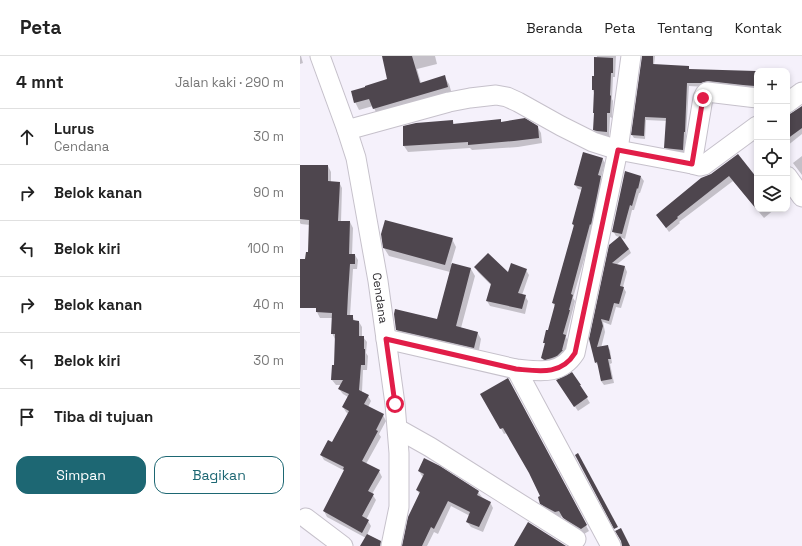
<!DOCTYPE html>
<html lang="id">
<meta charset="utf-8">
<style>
:root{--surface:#fff;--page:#f6f6f6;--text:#222;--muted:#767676;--line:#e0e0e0;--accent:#1d6773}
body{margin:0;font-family:"Space Grotesk",sans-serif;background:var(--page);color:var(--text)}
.controls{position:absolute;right:12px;top:12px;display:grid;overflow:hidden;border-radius:8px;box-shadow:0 2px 6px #0003}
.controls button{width:36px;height:36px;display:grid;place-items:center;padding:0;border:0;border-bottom:1px solid var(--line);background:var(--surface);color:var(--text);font:20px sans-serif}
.stop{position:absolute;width:12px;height:12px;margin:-9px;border:3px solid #e11d48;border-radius:50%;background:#fff}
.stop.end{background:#e11d48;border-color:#fff;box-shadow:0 1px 4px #0008}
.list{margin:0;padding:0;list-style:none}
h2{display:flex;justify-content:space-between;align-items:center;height:52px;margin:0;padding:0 16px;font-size:17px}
h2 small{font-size:13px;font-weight:400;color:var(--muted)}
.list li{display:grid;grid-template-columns:26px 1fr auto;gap:12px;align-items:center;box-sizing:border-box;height:56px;padding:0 16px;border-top:1px solid var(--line)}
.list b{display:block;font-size:15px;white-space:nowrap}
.list p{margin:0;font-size:13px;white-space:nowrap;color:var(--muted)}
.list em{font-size:13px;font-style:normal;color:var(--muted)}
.actions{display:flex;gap:8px;padding:12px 16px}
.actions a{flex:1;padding:9px 0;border:1px solid var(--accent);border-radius:12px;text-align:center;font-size:14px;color:var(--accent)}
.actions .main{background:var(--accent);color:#fff}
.icon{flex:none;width:22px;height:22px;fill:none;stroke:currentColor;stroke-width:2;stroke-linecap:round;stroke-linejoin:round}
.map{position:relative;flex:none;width:502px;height:490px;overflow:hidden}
header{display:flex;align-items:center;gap:24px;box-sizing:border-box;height:56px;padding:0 20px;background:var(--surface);border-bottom:1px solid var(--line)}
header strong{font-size:19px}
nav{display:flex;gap:22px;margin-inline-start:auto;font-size:14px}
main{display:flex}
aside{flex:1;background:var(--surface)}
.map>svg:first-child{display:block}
.shadow{fill:#0003}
.building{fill:#4e464e}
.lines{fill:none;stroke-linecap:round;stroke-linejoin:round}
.minor-casing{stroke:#c6c1cb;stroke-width:21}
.minor{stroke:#fff;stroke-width:19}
.route{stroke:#e11d48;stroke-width:5}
.labels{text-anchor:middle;stroke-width:4;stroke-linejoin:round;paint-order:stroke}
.street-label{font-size:12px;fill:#2f2d31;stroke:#fff}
</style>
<header>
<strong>Peta</strong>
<nav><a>Beranda</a><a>Peta</a><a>Tentang</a><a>Kontak</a></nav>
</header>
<main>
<aside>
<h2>4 mnt<small>Jalan kaki · 290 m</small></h2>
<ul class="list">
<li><svg class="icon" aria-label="ahead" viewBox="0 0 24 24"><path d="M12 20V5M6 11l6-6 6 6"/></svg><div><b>Lurus</b><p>Cendana</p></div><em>30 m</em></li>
<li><svg class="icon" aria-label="right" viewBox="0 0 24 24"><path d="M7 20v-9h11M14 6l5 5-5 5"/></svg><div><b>Belok kanan</b></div><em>90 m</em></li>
<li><svg class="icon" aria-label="left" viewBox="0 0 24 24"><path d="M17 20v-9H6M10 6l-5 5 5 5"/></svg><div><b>Belok kiri</b></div><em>100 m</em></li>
<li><svg class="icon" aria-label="right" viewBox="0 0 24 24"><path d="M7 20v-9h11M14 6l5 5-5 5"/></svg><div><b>Belok kanan</b></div><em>40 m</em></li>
<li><svg class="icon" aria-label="left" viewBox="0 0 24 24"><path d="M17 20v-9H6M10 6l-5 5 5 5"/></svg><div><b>Belok kiri</b></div><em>30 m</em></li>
<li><svg class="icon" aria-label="arrive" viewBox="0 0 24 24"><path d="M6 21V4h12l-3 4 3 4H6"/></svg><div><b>Tiba di tujuan</b></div></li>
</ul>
<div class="actions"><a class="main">Simpan</a><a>Bagikan</a></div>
</aside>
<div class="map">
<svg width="502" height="490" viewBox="0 0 502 490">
<rect width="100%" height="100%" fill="#f5f1fb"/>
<g class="shadow">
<path d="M0 0H1L3 7 0 8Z"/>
<path d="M83 0H135L137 8 117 13 121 27 144 21 149 28 152 38 78 60 73 50 59 54 55 46 89 24Z"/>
<path d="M297 0H316L315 21H313L312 43 313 45 312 62 310 61 309 80H300L297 78 294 74 295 59 294 57V37L293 34Z"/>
<path d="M343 0H355L354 9 388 11 390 14 457 16V34L389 30 386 79 385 97 367 95 365 91 367 65 346 64 345 83 334 82 332 79Z"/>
<path d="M487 19 490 22 489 36H487Z"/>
<path d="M502 51V78L487 90V60Z"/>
<path d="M200 64 202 67 237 70 241 77 242 87 218 91 172 94 170 92 108 96 104 90 153 65 154 68Z"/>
<path d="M438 99 457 126V153H475L464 162 433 125 379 166 380 167 369 176 357 159Z"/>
<path d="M502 100V119L493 107Z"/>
<path d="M302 102 305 107 301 122 303 126 293 172 273 242 275 245 266 281 268 285 265 300 245 307 242 302 245 289 244 286 249 275 255 251 253 247 274 171 273 168 282 134 278 133 275 129Z"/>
<path d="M0 110H28L31 116V126H39L42 132 41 166H50L53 172 52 199H55L58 204 57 213H53L50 260H52L55 265 59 266 62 271V281H63L67 286 66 297 68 300 67 314H63L62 336 68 340 71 345 68 351 83 359 86 365 79 378 81 381 66 408 79 415 82 421 72 438 76 444 66 464 68 465 71 470 67 479 80 486 82 490H61L66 482 27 461 24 455 45 415 24 404 21 399 32 387 48 358 46 356 43 351 48 341 43 338 39 333 41 329H36L32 324 35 310V283L32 277V262H20L17 256 18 231H0V204H6L9 197 10 169 1 168 0 167Z"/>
<path d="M341 121 344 125 340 137H339L334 154H332L325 183 316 180 313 175Z"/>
<path d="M152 183 156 191 151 208 171 213 175 220 161 272 177 276 181 283 178 299 101 281 97 274 138 265 150 216 89 200 84 192Z"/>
<path d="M310 189 329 193 331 197 316 209 325 211 327 216 323 231 326 236 321 252 316 251 311 269 303 266 305 276 301 292 307 290 310 294 312 307 310 308 314 327 304 329 301 325 299 310 295 306 290 283Z"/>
<path d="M176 212 208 218 226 214 229 219 222 239 225 240 228 245 225 258 190 250 187 245 191 229 178 216Z"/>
<path d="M207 324 289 475 284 478 268 468 263 460 258 462 245 453 241 447V441L230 417 207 377 204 378 182 338Z"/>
<path d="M260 329 282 334 290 347 278 355Z"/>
<path d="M119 415 178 436 182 441 190 446 193 452 183 476 171 471 167 466 170 460 151 450 138 478 134 476 127 490H103L120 439 117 434 124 421 122 420Z"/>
</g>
<g class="building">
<path d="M82 0H112L120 27 145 19 148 31 73 53 69 43 54 47 51 35 65 31V30L87 23Z"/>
<path d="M342 0H353V8L389 10V13L456 15 455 30 443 29 408 25 404 26 401 27H387L385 76H384L383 94 364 92 366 62 345 61 344 80 331 79Z"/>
<path d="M294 1 313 2V17H311L310 39 311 40 310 57H307V76L297 75 293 74 294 57H293L294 34H292V20H294Z"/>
<path d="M502 50V72L487 83V60Z"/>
<path d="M225 62 238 70 239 82 214 85 168 89V86L103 90V70L116 67 153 64V68L201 63V66Z"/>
<path d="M283 96 303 102 298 119 301 120 291 169 290 168 271 238 273 239 269 254H270L263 278 266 279 262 294H263L257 300 252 302 245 304 241 302 245 287H243L246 274H248L255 248 252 247 274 169 272 168 282 131 274 129Z"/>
<path d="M438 98 457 122V154L429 120 377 161 378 162 366 172 356 159 401 122 411 118Z"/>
<path d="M0 109H28V125L40 126 38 165H50L49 198H55V208H50L48 238 47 259H53V264L59 265V280H64V293H65V309H61L59 334 69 339 64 348 84 358 76 374 78 375 62 405 80 414 68 435 74 438 62 460 69 464 62 477 23 455 44 414 43 413 44 411 20 399 28 384 32 386 49 355 42 351 49 338 38 333 43 324H31L32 309H34L35 278H31L32 257 16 256V252H0V203H5L6 196H8L9 164 0 163Z"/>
<path d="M325 115 341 120 338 133 337 132 332 150 330 149 322 178 312 176Z"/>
<path d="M85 164 153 182 145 209 83 192 81 178Z"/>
<path d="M320 180 329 193 312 207 325 210 320 230 324 231 319 248 314 247 309 265 301 263 303 270 297 291 308 289 311 303H308L312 323 301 325 297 306 295 307 289 283 309 189Z"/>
<path d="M188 197 208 216 211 207 227 213 218 237 226 239 222 253 186 245 191 228 174 211Z"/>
<path d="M152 207 171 212 156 270 178 276 174 292 96 274 94 258 95 253 137 263Z"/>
<path d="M272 316 281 329H280L288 341 274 351 256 324 267 319Z"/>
<path d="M208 322 287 469 281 473 263 462 259 455 255 456 240 448 238 441 240 440 229 417 203 372 200 373 180 338Z"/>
<path d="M278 397 318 471 314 473 275 399Z"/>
<path d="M124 402 140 410 179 435 177 439 191 446 179 471 166 466 170 456 148 445 134 473 131 471 122 490H102L108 461 120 436 116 434 124 418 118 415Z"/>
<path d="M228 466 266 490H214Z"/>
<path d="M321 472 330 490H322L321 485 315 475Z"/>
<path d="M67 478 81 485 80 490H60Z"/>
</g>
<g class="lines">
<g class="minor-casing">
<g id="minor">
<path d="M20 0 47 74 56 102 78 225 95 348 99 397V451L91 490"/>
<path d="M487 47 502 36"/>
<path d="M47 74 149 46 170 42 196 39 207 41 218 46 261 70 293 86 318 94 392 108 400 110 404 109 457 70"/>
<path d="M392 108 403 42 405 38 407 36 457 42"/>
<path d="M487 120 502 141"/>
<path d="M86 283 216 313C239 315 260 320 275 297L318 94 331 0"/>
<path d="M216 313 311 490"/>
<path d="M98 373 130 391 276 483"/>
<path d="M6 462 43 490"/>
</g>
</g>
<use href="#minor" class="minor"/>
</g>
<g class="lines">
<path class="route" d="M95 348 86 283 216 313C238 315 261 320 275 297L318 94 392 108 403 42"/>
</g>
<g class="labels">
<g class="street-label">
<text transform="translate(80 242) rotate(82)" y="4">Cendana</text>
</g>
</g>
</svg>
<div class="controls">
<button>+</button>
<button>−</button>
<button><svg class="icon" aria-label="locate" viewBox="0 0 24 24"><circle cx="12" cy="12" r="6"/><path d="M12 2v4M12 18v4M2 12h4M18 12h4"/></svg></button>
<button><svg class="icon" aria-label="layers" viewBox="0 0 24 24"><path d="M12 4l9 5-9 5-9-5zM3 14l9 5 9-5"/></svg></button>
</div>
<div class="stop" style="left:95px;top:348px"></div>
<div class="stop end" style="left:403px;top:42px"></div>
</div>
</main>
